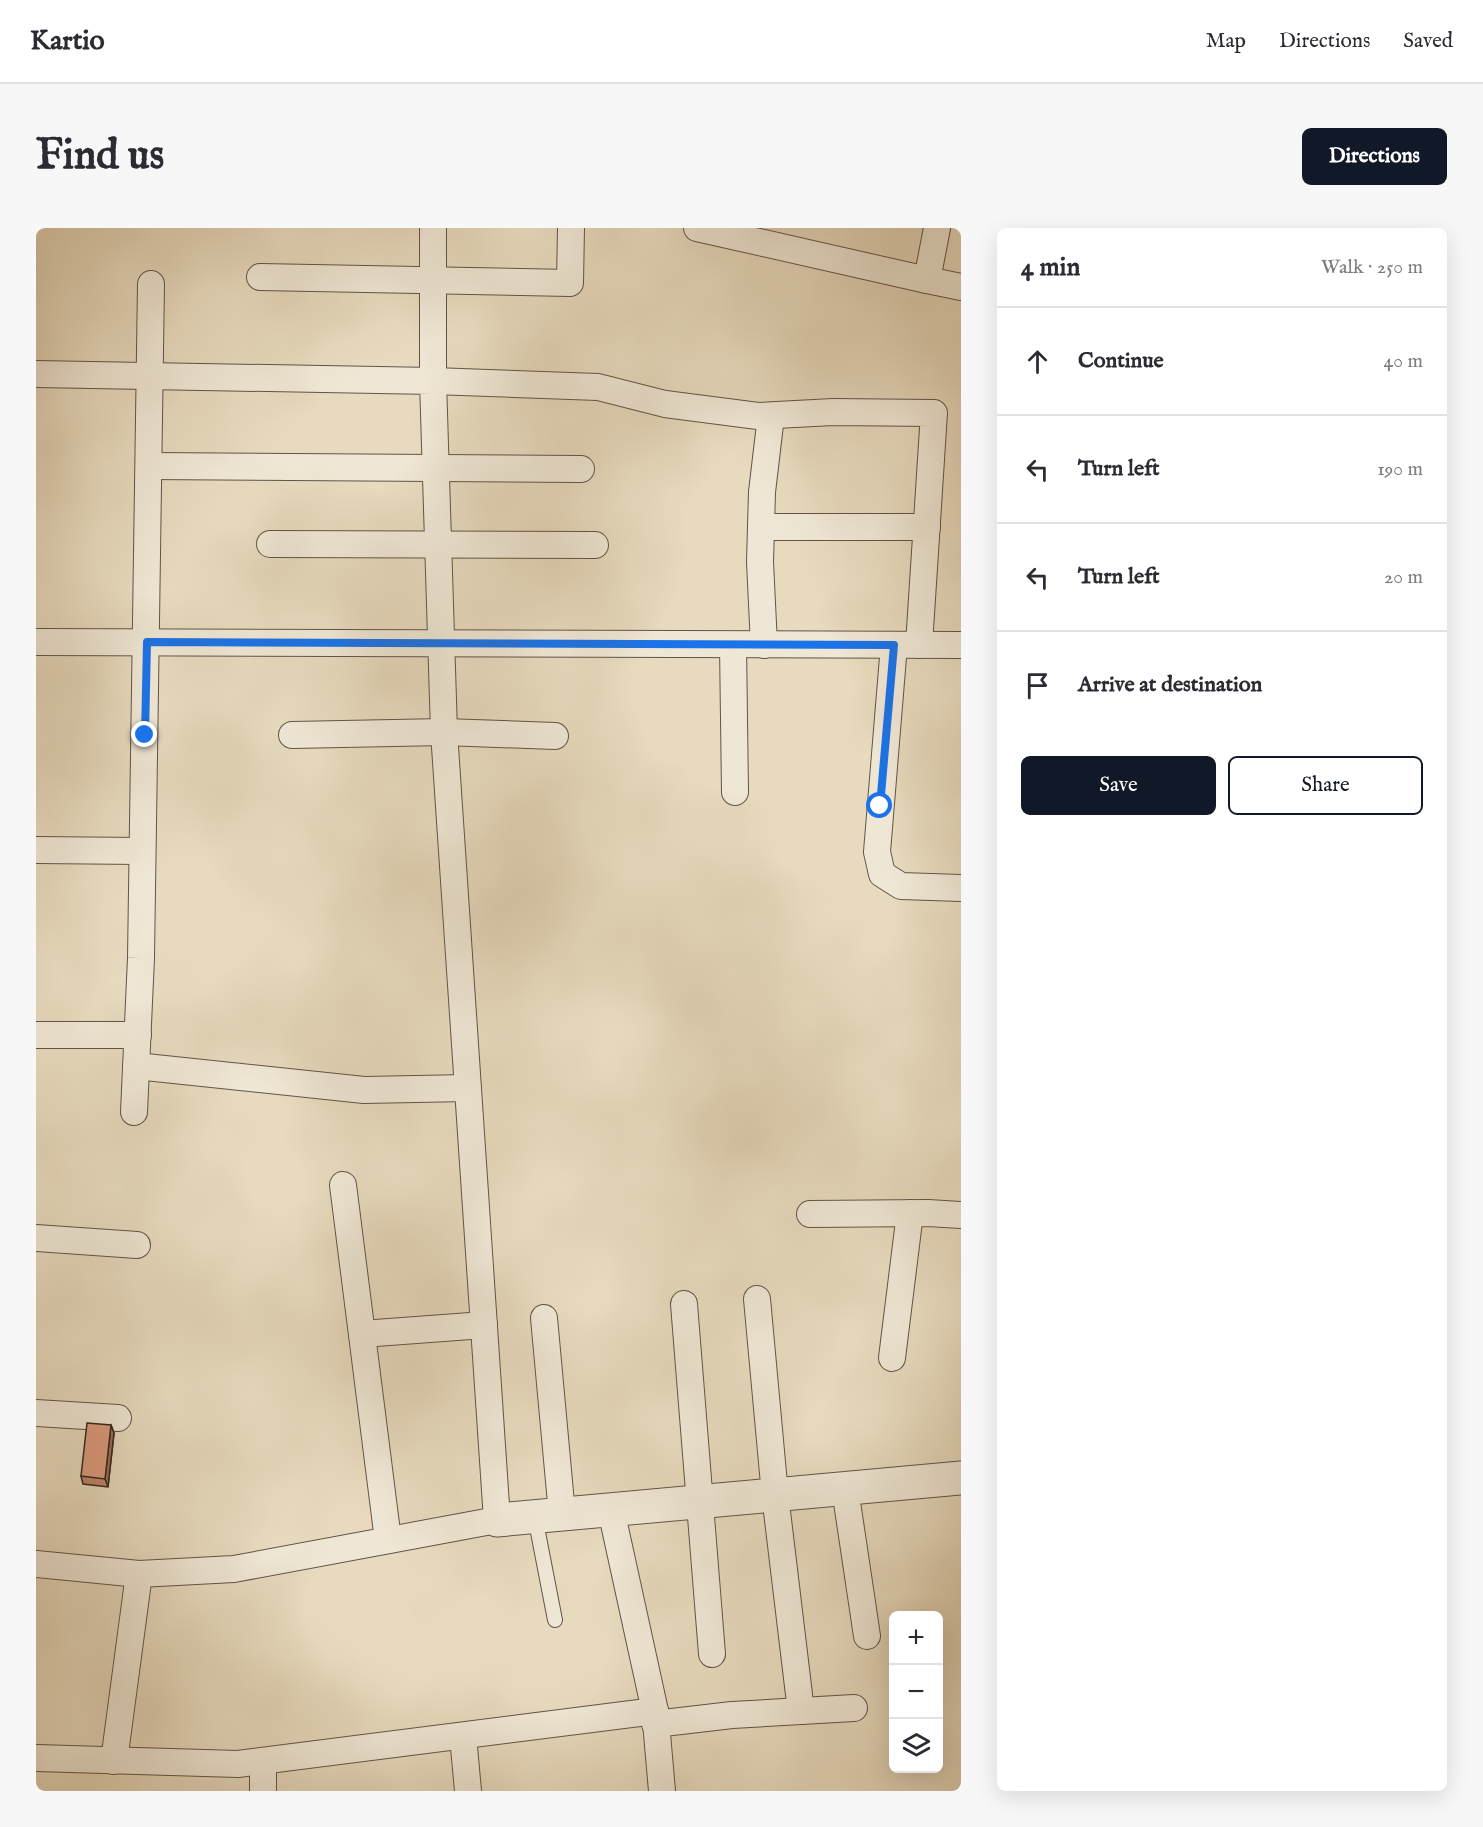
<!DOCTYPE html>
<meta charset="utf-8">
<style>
:root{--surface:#fff;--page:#f7f7f7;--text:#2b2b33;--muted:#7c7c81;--line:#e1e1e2;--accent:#111827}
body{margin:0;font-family:"IM FELL English",serif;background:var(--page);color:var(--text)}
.controls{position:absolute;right:18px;bottom:18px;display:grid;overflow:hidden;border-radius:9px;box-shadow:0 6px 24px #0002}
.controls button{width:54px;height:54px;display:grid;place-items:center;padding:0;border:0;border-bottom:2px solid var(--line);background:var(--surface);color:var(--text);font:30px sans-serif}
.stop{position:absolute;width:18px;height:18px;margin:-14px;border:4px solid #1a73e8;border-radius:50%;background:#fff}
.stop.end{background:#1a73e8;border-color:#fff;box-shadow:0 2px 6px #0008}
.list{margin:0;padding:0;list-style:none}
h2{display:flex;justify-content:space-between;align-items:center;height:78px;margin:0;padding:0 24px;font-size:26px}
h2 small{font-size:20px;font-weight:400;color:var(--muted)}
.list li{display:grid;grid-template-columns:39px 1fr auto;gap:18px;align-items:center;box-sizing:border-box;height:108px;padding:0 24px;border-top:2px solid var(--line)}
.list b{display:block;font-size:22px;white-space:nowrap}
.list em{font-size:20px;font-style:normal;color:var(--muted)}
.actions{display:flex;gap:12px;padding:18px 24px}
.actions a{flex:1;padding:14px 0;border:2px solid var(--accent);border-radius:9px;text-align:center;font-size:21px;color:var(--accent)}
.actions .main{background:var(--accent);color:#fff}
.icon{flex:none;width:33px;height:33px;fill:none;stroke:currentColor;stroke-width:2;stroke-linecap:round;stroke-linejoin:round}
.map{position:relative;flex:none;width:925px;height:1563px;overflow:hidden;border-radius:9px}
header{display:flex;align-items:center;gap:36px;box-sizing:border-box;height:84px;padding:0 30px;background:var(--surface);border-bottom:2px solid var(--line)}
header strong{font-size:28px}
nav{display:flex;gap:33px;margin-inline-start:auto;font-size:21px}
.intro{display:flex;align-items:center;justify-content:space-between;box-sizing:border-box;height:144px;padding:0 36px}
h1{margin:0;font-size:42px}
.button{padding:15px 27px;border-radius:9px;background:var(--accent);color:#fff;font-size:21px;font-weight:700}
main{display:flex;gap:36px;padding:0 36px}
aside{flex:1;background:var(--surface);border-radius:9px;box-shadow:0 6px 24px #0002}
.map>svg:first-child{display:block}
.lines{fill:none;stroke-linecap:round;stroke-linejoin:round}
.service-casing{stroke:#625447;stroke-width:16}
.minor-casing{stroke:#625447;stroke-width:28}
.tertiary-casing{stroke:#625447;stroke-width:35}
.service{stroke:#efe7d5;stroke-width:14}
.minor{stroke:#efe7d5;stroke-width:26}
.tertiary{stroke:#efe7d5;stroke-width:33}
.wall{fill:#bc856c;stroke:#35281f;stroke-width:1.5}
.shaded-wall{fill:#996c58;stroke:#35281f;stroke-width:1.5}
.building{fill:#db9b7e;stroke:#35281f;stroke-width:1.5}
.route{stroke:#1a73e8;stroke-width:8}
</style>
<header>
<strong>Kartio</strong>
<nav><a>Map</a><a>Directions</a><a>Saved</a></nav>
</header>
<div class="intro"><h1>Find us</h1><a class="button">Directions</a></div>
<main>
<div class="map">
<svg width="925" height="1563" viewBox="0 0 925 1563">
<rect width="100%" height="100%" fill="#e7dabe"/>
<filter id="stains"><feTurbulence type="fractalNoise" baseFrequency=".00333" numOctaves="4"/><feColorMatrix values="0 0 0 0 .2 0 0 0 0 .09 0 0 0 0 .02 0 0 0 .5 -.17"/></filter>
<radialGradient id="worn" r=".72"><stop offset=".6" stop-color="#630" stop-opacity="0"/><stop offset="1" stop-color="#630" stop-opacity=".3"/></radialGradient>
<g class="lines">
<g class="service-casing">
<path id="service" d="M499 1289 519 1392"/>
</g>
<g class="minor-casing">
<g id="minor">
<path d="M397 0V153L562 159 629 176 722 188 797 184 898 185 883 417"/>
<path d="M661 0 891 52"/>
<path d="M901 0 891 52 925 59"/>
<path d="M224 49 534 55 535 0"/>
<path d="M0 146 397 153 408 504 461 1292 198 1341 103 1346 0 1336"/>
<path d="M113 238 545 241"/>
<path d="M725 299H891"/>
<path d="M234 316 559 317"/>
<path d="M0 414 925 417"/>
<path d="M697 417 699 564"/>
<path d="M728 417 724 334 726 264 735 188"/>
<path d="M858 417 841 624 846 646 865 658 925 660"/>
<path d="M256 507 408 504 519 508"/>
<path d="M0 622 106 623"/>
<path d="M0 807H102"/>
<path d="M100 838 328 862 432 860"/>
<path d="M98 884 105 730 115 56"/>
<path d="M307 957 352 1312"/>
<path d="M774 986 892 985 925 987"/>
<path d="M0 1010 101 1017"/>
<path d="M721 1071 739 1267 765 1483"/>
<path d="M648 1076 676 1426"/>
<path d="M508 1090 526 1286"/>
<path d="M326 1106 448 1097"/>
<path d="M856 1130 874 985"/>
<path d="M0 1185 82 1190"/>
<path d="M809 1261 831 1408"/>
<path d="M575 1282 619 1483 626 1563"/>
<path d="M619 1496 696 1487 818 1480"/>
<path d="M427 1508 432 1563"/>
<path d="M0 1530 202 1536 619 1483"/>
<path d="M78 1533 103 1346"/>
<path d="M227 1534V1563"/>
</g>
</g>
<g class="tertiary-casing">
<path id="tertiary" d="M461 1292 925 1250"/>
</g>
<use href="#service" class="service"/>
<use href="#minor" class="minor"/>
<use href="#tertiary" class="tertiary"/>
</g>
<path class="wall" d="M75 1197 78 1205 72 1259 47 1256 45 1248Z"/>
<path class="shaded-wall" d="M75 1197 78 1205 72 1259 69 1251Z"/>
<path class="building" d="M51 1195 75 1197 69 1251 45 1248Z"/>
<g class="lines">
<path class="route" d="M109 507 111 414 858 417 844 578"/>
</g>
<rect width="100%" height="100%" filter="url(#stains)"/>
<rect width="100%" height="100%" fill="url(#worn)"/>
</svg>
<div class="controls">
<button>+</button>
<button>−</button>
<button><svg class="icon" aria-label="layers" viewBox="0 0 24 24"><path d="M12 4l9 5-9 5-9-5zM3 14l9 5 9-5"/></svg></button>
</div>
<div class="stop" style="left:844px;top:578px"></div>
<div class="stop end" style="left:109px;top:507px"></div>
</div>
<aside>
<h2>4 min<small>Walk · 250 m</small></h2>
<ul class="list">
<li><svg class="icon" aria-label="ahead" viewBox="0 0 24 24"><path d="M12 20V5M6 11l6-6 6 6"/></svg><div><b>Continue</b></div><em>40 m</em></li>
<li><svg class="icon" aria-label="left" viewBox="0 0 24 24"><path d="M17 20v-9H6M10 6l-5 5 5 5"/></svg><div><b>Turn left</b></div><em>190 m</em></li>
<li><svg class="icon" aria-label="left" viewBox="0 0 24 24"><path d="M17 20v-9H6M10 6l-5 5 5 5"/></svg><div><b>Turn left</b></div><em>20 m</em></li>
<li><svg class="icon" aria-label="arrive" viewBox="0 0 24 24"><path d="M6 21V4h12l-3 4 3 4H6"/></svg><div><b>Arrive at destination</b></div></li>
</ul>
<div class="actions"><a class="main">Save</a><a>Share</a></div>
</aside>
</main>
